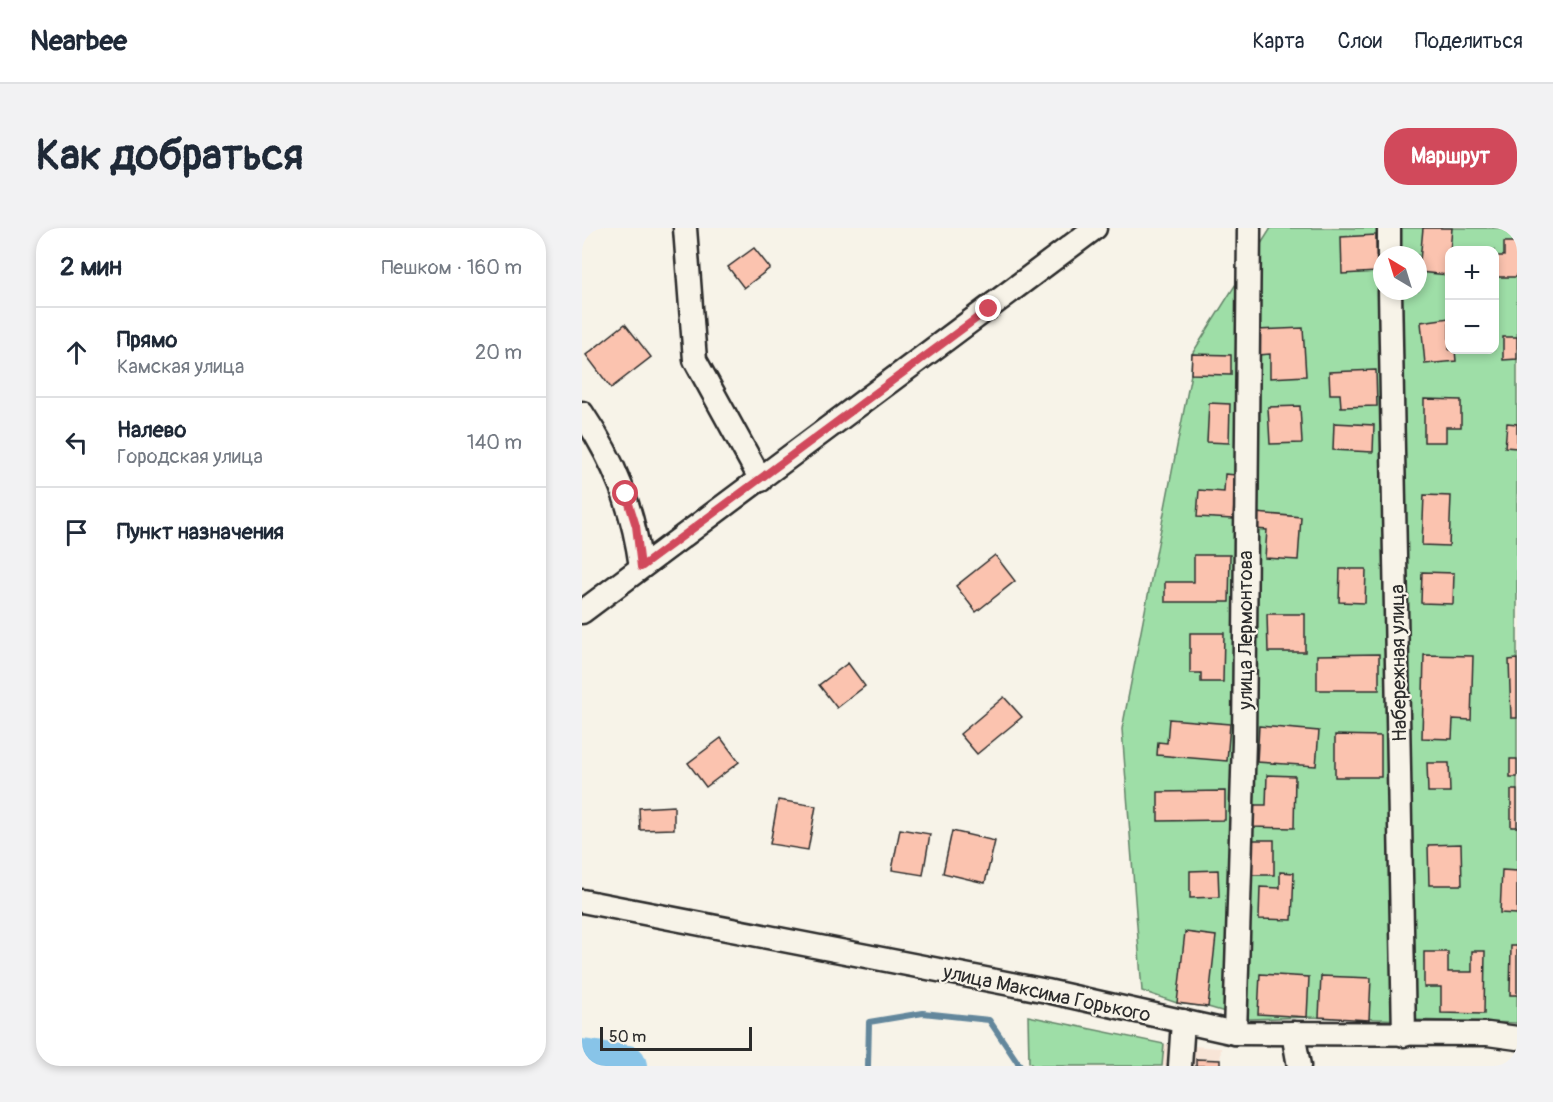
<!DOCTYPE html>
<html lang="ru">
<meta charset="utf-8">
<style>
:root{--surface:#fff;--page:#f2f2f3;--text:#1f2937;--muted:#747a83;--line:#e0e1e3;--accent:#d1495b}
body{margin:0;font-family:Pangolin,sans-serif;background:var(--page);color:var(--text)}
.controls{position:absolute;right:18px;top:18px;display:grid;overflow:hidden;border-radius:12px;box-shadow:0 3px 9px #0003}
.controls button{width:54px;height:54px;display:grid;place-items:center;padding:0;border:0;border-bottom:2px solid var(--line);background:var(--surface);color:var(--text);font:30px sans-serif}
.compass{position:absolute;left:791px;top:18px;width:54px;height:54px;border-radius:50%;background:var(--surface);box-shadow:0 3px 9px #0003;rotate:322deg}
.scale{position:absolute;left:18px;bottom:15px;width:152px;box-sizing:border-box;padding-left:6px;border:3px solid #2b2b2b;border-top:0;font-size:16px;line-height:21px;white-space:nowrap;color:#2b2b2b;-webkit-text-stroke:4px #f7f3e8;paint-order:stroke}
.stop{position:absolute;width:18px;height:18px;margin:-14px;border:4px solid #d1495b;border-radius:50%;background:#fff}
.stop.end{background:#d1495b;border-color:#fff;box-shadow:0 2px 6px #0008}
.list{margin:0;padding:0;list-style:none}
h2{display:flex;justify-content:space-between;align-items:center;height:78px;margin:0;padding:0 24px;font-size:26px}
h2 small{font-size:20px;font-weight:400;color:var(--muted)}
.list li{display:grid;grid-template-columns:39px 1fr auto;gap:18px;align-items:center;box-sizing:border-box;height:90px;padding:0 24px;border-top:2px solid var(--line)}
.list b{display:block;font-size:22px;white-space:nowrap}
.list p{margin:0;font-size:20px;white-space:nowrap;color:var(--muted)}
.list em{font-size:20px;font-style:normal;color:var(--muted)}
.icon{flex:none;width:33px;height:33px;fill:none;stroke:currentColor;stroke-width:2;stroke-linecap:round;stroke-linejoin:round}
.map{position:relative;flex:none;width:935px;height:838px;overflow:hidden;border-radius:24px}
header{display:flex;align-items:center;gap:36px;box-sizing:border-box;height:84px;padding:0 30px;background:var(--surface);border-bottom:2px solid var(--line)}
header strong{font-size:28px}
nav{display:flex;gap:33px;margin-inline-start:auto;font-size:21px}
.intro{display:flex;align-items:center;justify-content:space-between;box-sizing:border-box;height:144px;padding:0 36px}
h1{margin:0;font-size:42px}
.button{padding:15px 27px;border-radius:24px;background:var(--accent);color:#fff;font-size:21px;font-weight:700}
main{display:flex;gap:36px;padding:0 36px}
aside{flex:1;background:var(--surface);border-radius:24px;box-shadow:0 3px 9px #0003}
.map>svg:first-child{display:block}
.built{fill:#f8e5d7}
.green{fill:#9edea7;stroke:#648469;stroke-width:1.5;fill-rule:evenodd}
.lines{fill:none;stroke-linecap:round;stroke-linejoin:round}
.stream{stroke:#63879c;stroke-width:6}
.river{stroke:#88c4e8;stroke-width:36}
.building{fill:#fbc3af;stroke:#2b2b2b;stroke-width:1.5}
.minor-casing{stroke:#2b2b2b;stroke-width:27}
.minor{stroke:#f7f3e8;stroke-width:22}
.route{stroke:#d1495b;stroke-width:8}
.labels{text-anchor:middle;stroke-width:4.5;stroke-linejoin:round;paint-order:stroke}
.street-label{font-size:20px;fill:#2b2b2b;stroke:#f7f3e8}
</style>
<header>
<strong>Nearbee</strong>
<nav><a>Карта</a><a>Слои</a><a>Поделиться</a></nav>
</header>
<div class="intro"><h1>Как добраться</h1><a class="button">Маршрут</a></div>
<main>
<aside>
<h2>2 мин<small>Пешком · 160 m</small></h2>
<ul class="list">
<li><svg class="icon" aria-label="ahead" viewBox="0 0 24 24"><path d="M12 20V5M6 11l6-6 6 6"/></svg><div><b>Прямо</b><p>Камская улица</p></div><em>20 m</em></li>
<li><svg class="icon" aria-label="left" viewBox="0 0 24 24"><path d="M17 20v-9H6M10 6l-5 5 5 5"/></svg><div><b>Налево</b><p>Городская улица</p></div><em>140 m</em></li>
<li><svg class="icon" aria-label="arrive" viewBox="0 0 24 24"><path d="M6 21V4h12l-3 4 3 4H6"/></svg><div><b>Пункт назначения</b></div></li>
</ul>
</aside>
<div class="map">
<svg width="935" height="838" viewBox="0 0 935 838">
<rect width="100%" height="100%" fill="#f7f3e8"/>
<filter id="ink" filterUnits="userSpaceOnUse"><feTurbulence type="fractalNoise" baseFrequency=".0167" numOctaves="2"/><feDisplacementMap in="SourceGraphic" scale="12" xChannelSelector="R" yChannelSelector="G"/><feConvolveMatrix kernelMatrix="1 2 1 2 8 2 1 2 1" color-interpolation-filters="sRGB"/></filter>
<g filter="url(#ink)">
<path class="built" d="M582 816 639 820 638 838H580Z"/>
<g class="green">
<path d="M689 0H935V795L725 789 667 791 626 779 595 775 560 763 540 501 609 146 610 126ZM867 22H912V122H867ZM800 27H836V63H800Z"/>
<path d="M446 788 582 816 580 838H451L447 834Z"/>
</g>
<g class="lines">
<path class="stream" d="M286 838 287 794 341 785 407 792 438 838"/>
<path class="river" d="M0 829 46 835 47 838"/>
</g>
<g class="building">
<path d="M841 0H870L866 47 837 44Z"/>
<path d="M794 7 795 44 760 46 759 9Z"/>
<path d="M922 14H935V49H912V28H922Z"/>
<path d="M172 20 188 40 162 60 146 39Z"/>
<path d="M867 90V122H873L874 133 843 136 839 94Z"/>
<path d="M43 96 69 129 29 160 4 127Z"/>
<path d="M721 100 724 148 688 150V126L676 127 675 102Z"/>
<path d="M921 109H935V131L921 132Z"/>
<path d="M610 126 649 127V147L609 146Z"/>
<path d="M794 142 795 178 759 179 758 166H748L747 144Z"/>
<path d="M842 171 879 172V199H864V214H842Z"/>
<path d="M627 175 648 176 647 215 625 214Z"/>
<path d="M718 178 720 215 688 216 686 179Z"/>
<path d="M752 195 792 197 791 224 751 222Z"/>
<path d="M925 195 935 196V220L923 219Z"/>
<path d="M643 246 654 247 651 291 615 289 617 262 642 264Z"/>
<path d="M842 267 869 268 867 318 840 317Z"/>
<path d="M674 285 719 289 716 332 683 330 685 302 673 301Z"/>
<path d="M413 327 433 353 394 384 374 358Z"/>
<path d="M612 327H648L647 374H583V354H612Z"/>
<path d="M758 341H784L783 375 757 374Z"/>
<path d="M840 344 872 345 871 376 839 375Z"/>
<path d="M685 386H723V424H686Z"/>
<path d="M608 405H642L641 454H619V445H608Z"/>
<path d="M797 426V462H735V427Z"/>
<path d="M842 427 891 428 889 492 871 491 870 511 840 510Z"/>
<path d="M935 431V490H929L927 432Z"/>
<path d="M266 435 283 458 255 480 237 457Z"/>
<path d="M422 469 440 489 395 526 378 506Z"/>
<path d="M587 491 648 496 645 533 575 527 576 514 585 515Z"/>
<path d="M677 498 737 503 734 538 675 534Z"/>
<path d="M753 507 799 508V549H753Z"/>
<path d="M139 510 157 534 124 559 106 535Z"/>
<rect x="928" y="531" width="7" height="18"/>
<path d="M845 535H867L868 564H846Z"/>
<path d="M685 547 713 548 712 600 671 599 672 577H684Z"/>
<rect x="929" y="562" width="6" height="37"/>
<path d="M643 563V592L576 593V564Z"/>
<path d="M196 572 234 578 226 622 188 616Z"/>
<path d="M92 578V601L58 602 57 580Z"/>
<path d="M318 601 348 606 341 647 310 642Z"/>
<path d="M370 603 413 613 403 655 361 645Z"/>
<path d="M670 612H692V647H669Z"/>
<path d="M879 616 880 657H847L846 617Z"/>
<path d="M636 642 637 669 608 670V643Z"/>
<path d="M920 642 935 643V686L918 685Z"/>
<path d="M698 644 712 645 710 692 677 691 678 659 698 660Z"/>
<path d="M603 704 634 708 626 779 595 775Z"/>
<path d="M929 718H935V767H928Z"/>
<path d="M890 723H903L902 786 859 785V759H842V724H866V744H890Z"/>
<path d="M678 746 727 749 725 789 676 786Z"/>
<path d="M739 748 789 750 787 792 737 789Z"/>
<path d="M614 831 638 832V838H614Z"/>
</g>
<g class="lines">
<g class="minor-casing">
<g id="minor">
<path d="M103 0 113 132 179 252"/>
<path d="M807 0V27"/>
<path d="M808 63 822 807"/>
<path d="M0 185C33 234 51 280 59 339"/>
<path d="M0 384 513 0"/>
<path d="M0 673 465 763 653 805 906 806 935 810"/>
<path d="M653 805 662 513 667 0"/>
<path d="M711 805 717 838"/>
<path d="M598 838 601 793"/>
</g>
</g>
<use href="#minor" class="minor"/>
</g>
</g>
<g class="lines" filter="url(#ink)">
<path class="route" d="M44 266 54 298 59 339 407 81"/>
</g>
<g class="labels">
<g class="street-label">
<text transform="translate(663 402) rotate(-90)" y="7">улица Лермонтова</text>
<text transform="translate(816 435) rotate(-91)" y="7">Набережная улица</text>
<text transform="translate(465 765) rotate(12)" y="7">улица Максима Горького</text>
</g>
</g>
</svg>
<div class="controls">
<button>+</button>
<button>−</button>
</div>
<svg class="compass" viewBox="-18 -18 36 36"><path d="M0-13l5 13h-10z" fill="#e53935"/><path d="M0 13l5-13h-10z" fill="#747a83"/></svg>
<div class="scale">50 m</div>
<div class="stop" style="left:44px;top:266px"></div>
<div class="stop end" style="left:407px;top:81px"></div>
</div>
</main>
